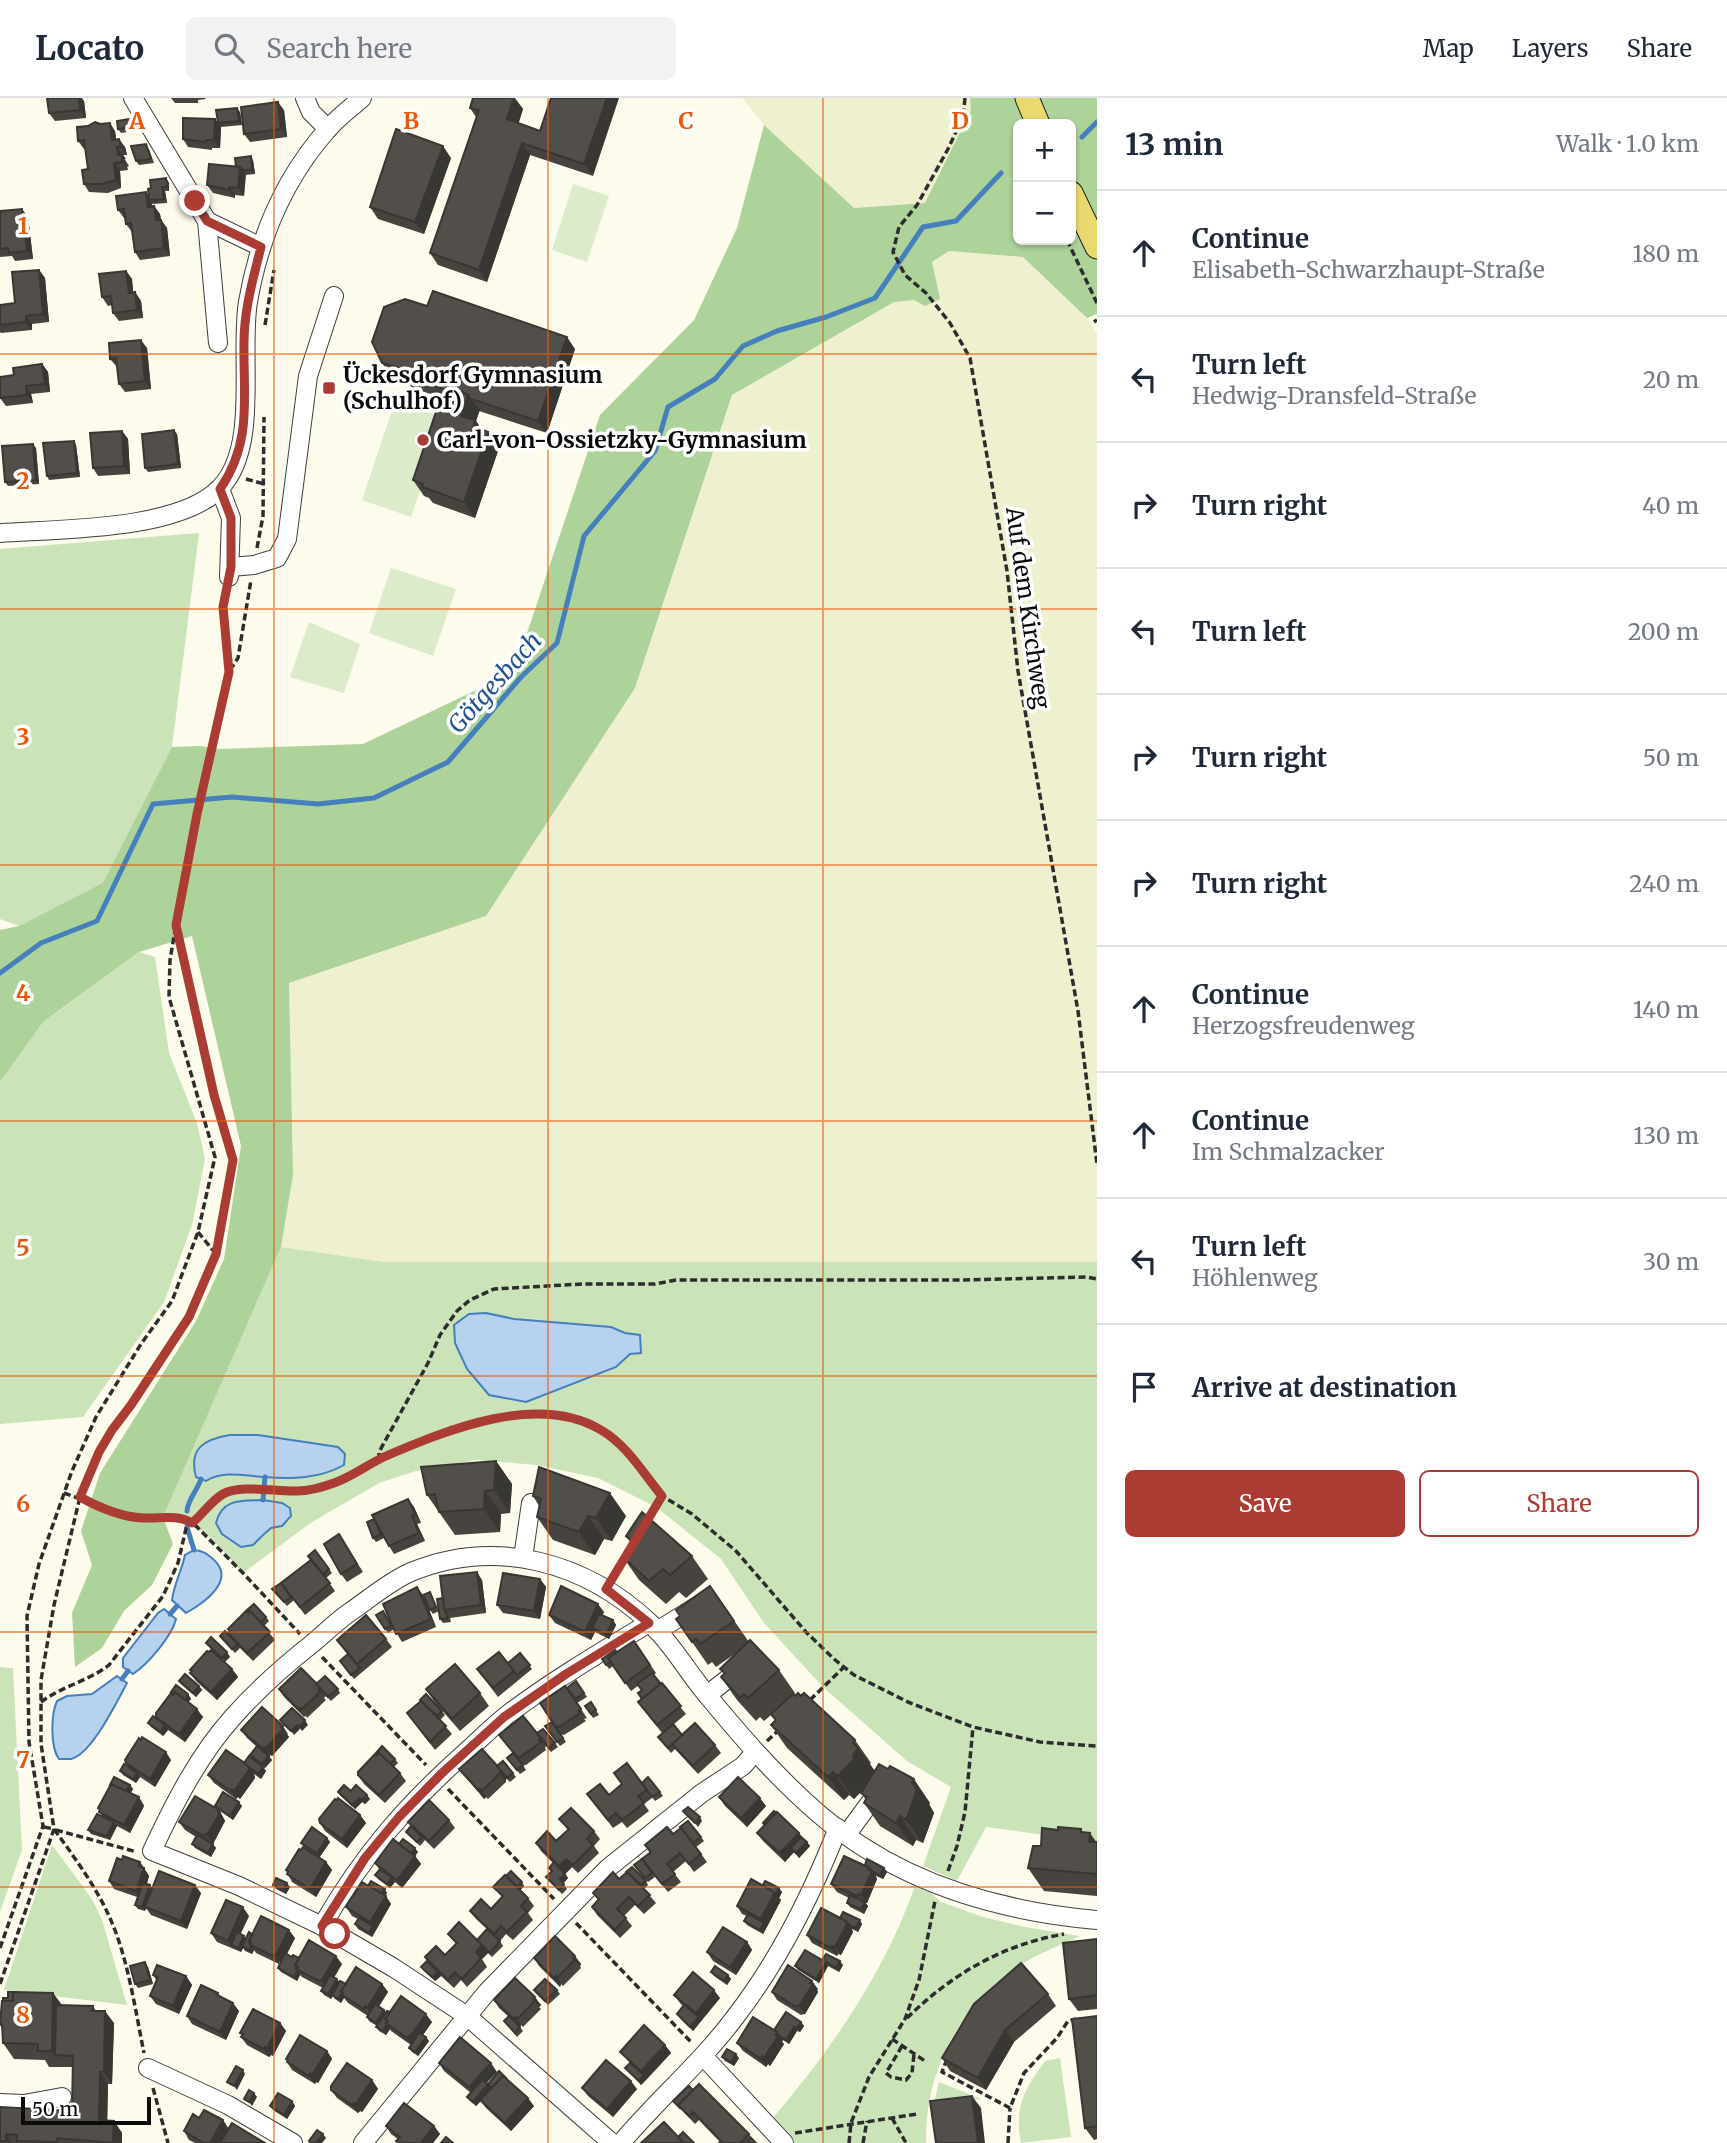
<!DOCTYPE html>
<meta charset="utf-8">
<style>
:root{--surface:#fff;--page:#f2f2f3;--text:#1f2937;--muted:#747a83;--line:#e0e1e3;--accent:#ab3c33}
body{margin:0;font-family:Merriweather,serif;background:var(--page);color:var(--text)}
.controls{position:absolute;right:21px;top:21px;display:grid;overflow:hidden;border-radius:10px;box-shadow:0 2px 5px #0004}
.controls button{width:63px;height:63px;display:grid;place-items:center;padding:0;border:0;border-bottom:2px solid var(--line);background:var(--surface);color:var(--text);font:35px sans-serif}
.scale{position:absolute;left:21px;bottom:18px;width:130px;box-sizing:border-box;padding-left:7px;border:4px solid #0b0b0b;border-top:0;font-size:19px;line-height:24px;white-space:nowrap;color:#0b0b0b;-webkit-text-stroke:5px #fff;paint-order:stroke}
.stop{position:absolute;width:21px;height:21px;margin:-16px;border:5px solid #ab3c33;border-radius:50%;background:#fff}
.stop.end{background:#ab3c33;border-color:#fff;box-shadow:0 2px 7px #0008}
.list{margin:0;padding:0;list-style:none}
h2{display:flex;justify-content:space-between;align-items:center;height:91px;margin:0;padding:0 28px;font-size:30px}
h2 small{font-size:23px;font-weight:400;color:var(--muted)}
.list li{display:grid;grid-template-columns:46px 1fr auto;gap:21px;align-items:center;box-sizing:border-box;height:126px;padding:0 28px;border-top:2px solid var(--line)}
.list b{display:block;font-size:26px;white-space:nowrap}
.list p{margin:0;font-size:23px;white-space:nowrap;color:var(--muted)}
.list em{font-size:23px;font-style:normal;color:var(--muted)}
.actions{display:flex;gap:14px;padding:21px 28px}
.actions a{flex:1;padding:16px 0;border:2px solid var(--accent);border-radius:10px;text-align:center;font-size:24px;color:var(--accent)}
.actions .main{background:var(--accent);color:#fff}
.icon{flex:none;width:38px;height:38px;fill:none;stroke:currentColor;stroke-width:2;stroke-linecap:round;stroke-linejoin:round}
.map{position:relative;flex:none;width:1097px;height:2045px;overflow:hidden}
header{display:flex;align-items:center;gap:42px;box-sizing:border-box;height:98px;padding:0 35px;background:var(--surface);border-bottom:2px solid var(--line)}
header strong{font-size:33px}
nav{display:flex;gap:38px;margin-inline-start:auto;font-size:24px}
.search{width:490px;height:63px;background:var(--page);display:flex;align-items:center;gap:18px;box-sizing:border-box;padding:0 24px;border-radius:10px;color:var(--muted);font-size:26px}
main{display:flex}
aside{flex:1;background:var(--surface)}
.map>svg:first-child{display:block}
.farmland{fill:#eff0cf}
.green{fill:#cae3b9}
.forest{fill:#add29a;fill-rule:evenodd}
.pitch{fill:#dcebca}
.water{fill:#b6d2ef;stroke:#457fbd;stroke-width:2}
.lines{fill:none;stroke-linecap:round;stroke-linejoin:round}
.stream{stroke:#457fbd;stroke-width:5}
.minor-casing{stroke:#3e3e3e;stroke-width:20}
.major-casing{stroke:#1c1c1c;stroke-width:25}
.path{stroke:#2d2d2d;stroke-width:3.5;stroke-dasharray:7 3.5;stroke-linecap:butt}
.minor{stroke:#fff;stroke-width:18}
.major{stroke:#e9da6f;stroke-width:23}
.wall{fill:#47433f}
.shaded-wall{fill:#393733}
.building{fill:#524e49;stroke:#393733;stroke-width:2}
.route{stroke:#ab3c33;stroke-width:9}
.grid{fill:none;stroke:#e8590c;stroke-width:2;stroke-opacity:0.55}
.poi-dot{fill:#ab3c33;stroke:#fff;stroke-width:2.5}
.labels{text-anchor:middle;stroke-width:7;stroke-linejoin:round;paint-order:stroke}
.poi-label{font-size:23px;font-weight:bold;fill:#0b0b0b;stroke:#fff;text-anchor:start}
.street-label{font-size:23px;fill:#0b0b0b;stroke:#fff}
.water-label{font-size:24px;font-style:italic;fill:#23538e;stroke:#fff}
.grid-label{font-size:23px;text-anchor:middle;font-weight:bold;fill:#e8590c;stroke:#fff;stroke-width:7;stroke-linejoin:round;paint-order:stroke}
</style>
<header>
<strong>Locato</strong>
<div class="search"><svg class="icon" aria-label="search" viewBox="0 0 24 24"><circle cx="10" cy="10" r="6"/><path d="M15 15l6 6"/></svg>Search here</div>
<nav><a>Map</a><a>Layers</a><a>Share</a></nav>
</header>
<main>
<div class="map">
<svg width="1097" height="2045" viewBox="0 0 1097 2045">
<rect width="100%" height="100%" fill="#fdfbec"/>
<g class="farmland">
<path d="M742 0H970L972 12 926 105 854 110 764 27Z"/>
<path d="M949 153 1023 159 1087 220 1097 236V1164H384L281 1149 293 1077 289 885 486 818 635 590 732 297 894 204 914 202 932 164Z"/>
</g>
<g class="green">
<path d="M199 435 172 649 104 785 19 828 0 821V451Z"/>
<path d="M139 854 155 859 169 955 197 1025 205 1061 192 1127 164 1204 83 1319 0 1326V984L44 923Z"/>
<path d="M281 1149 384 1164H1097V1744L986 1729 957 1783 923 1768 951 1689 907 1663 823 1589 764 1525 721 1461 656 1409 598 1380 537 1367 476 1362 416 1373 379 1385 312 1424 243 1475C219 1450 200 1419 163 1419Z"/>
<path d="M0 1569 13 1570 22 1752 0 1814Z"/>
<path d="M52 1747 92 1801 102 1822 127 1907 4 1892Z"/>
<path d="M915 1788 931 1795 941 1804 983 1819 1025 1829 1080 1838C1059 1848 1037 1856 1017 1869 958 1909 925 1975 926 2045H793L771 2022C831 1952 884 1876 915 1788Z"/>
<path d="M1060 1960 1071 2039 1021 2045C1014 2009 1024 1992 1045 1963Z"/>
<path d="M939 1984 981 2001 934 2005Z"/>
</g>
<path class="forest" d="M970 0H1097V216L1087 220 1023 159 949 153 932 164 940 201 925 208 914 202 894 204 732 297 635 590 486 818 289 885 293 1077 281 1149 163 1419 173 1446 152 1487 124 1513 102 1550 75 1569 72 1515 92 1467 81 1433 100 1375 196 1223 224 1161 241 1048 192 838 139 854 44 923 0 984V832L19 828 103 785 172 649 200 648 221 651 363 646 514 574 600 317 694 222 737 130 764 27 854 110 925 105 971 12ZM1018 26H1071V142H1018Z"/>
<g class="pitch">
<path d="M573 86 609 98 587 164 552 152Z"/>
<path d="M395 303 445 320 411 419 362 402Z"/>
<path d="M391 470 456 491 433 558 369 535Z"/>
<path d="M309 524 360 546 344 595 290 579Z"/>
</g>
<g class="water">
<path d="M486 1215 514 1221 611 1229 625 1235 640 1237 641 1255 630 1256 616 1269 526 1304 489 1297 467 1271 455 1245 454 1227 469 1216Z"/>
<path d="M230 1337H258L338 1349 345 1356 344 1367C319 1381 292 1381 264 1379 245 1378 223 1372 206 1383L196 1379C188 1350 205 1341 230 1337Z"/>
<path d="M263 1402 282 1405 290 1410 291 1418 282 1428 271 1430 263 1437 253 1447 241 1449 222 1436 216 1425C222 1400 241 1403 263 1402Z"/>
<path d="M194 1452C203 1453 206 1455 213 1461 237 1482 204 1505 186 1515L172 1502C174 1486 182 1472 185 1457Z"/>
<path d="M164 1511 176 1521C172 1538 148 1566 133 1576L123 1569V1560L158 1515Z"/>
<path d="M117 1578 127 1585C117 1603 92 1656 71 1661 67 1661 63 1661 59 1661 50 1649 51 1616 57 1603L67 1598 92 1596Z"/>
</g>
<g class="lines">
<g class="stream">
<path d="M1082 39 1097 24"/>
<path d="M0 875 41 845 97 823 153 706 232 699 318 706 374 700 448 664 521 579 557 545 584 438 655 353 668 309 715 281 743 248 777 233 826 219 875 200 923 129 956 123 1001 75"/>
<path d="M263 1402 265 1379"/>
<path d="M187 1413C188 1401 197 1393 201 1381"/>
<path d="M187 1429 194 1452"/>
<path d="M170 1516 177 1508"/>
<path d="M122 1581 128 1573"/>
</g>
<g class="minor-casing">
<g id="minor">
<path d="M133 0 207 123 261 149"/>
<path d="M305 0 311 14 328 31"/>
<path d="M207 123 218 245"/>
<path d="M220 391 231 420 229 479"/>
<path d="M0 435C57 431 179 433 220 390 260 349 239 257 248 204 259 140 284 81 327 32 337 20 351 10 362 0"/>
<path d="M231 469 254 467 277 460 287 441 308 278 334 198"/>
<path d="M523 1460 531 1405"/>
<path d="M657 1533 696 1509"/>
<path d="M707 1597 743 1569"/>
<path d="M847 1736 880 1691"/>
<path d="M322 1828C363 1757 406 1707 467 1653 480 1641 493 1628 507 1617 552 1583 601 1554 649 1525"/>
<path d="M703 1958 784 2045"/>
<path d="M148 1970 228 2007 293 2045"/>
<path d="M0 2005 24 2006 62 1999"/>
<path d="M363 2045 487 1894 608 1770 702 1695 743 1668 755 1654"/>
<path d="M612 2045 467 1918 394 1870 322 1828 239 1788 152 1753C174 1706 198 1658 233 1619 257 1592 285 1567 313 1545 326 1534 337 1523 350 1514 369 1501 390 1483 411 1474 496 1439 586 1464 651 1526 671 1545 686 1571 703 1592 739 1636 776 1679 819 1716 897 1784 996 1813 1097 1822"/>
<path d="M621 2045C658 2001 702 1964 736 1918 780 1861 812 1796 838 1730"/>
</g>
</g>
<g class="major-casing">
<g id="major">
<path d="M1027 0 1038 26"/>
<path d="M1071 95 1097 149"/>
</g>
</g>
<g class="path">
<path d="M965 0 963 19 948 51 917 107 899 129 893 154 905 177 926 195 950 225 970 260 1007 473 1018 573 1078 913 1097 1066"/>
<path d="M1067 142 1097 205"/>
<path d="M1094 224 1097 222"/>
<path d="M265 227 274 172"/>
<path d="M246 381 264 386"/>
<path d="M257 450 263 418 264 319"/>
<path d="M230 572 238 560 251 482"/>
<path d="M198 1134 216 1156"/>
<path d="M379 1362V1354L428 1265 440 1237 457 1213 470 1202 494 1191 582 1186H655L676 1182H964L1086 1179 1097 1181"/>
<path d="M64 1395 110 1412 138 1420 174 1419 188 1422 197 1429 243 1475 300 1536"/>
<path d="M647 1423 662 1398"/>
<path d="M193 1425 222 1397 232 1392 300 1393 335 1385 385 1359 467 1327 505 1318 562 1317 600 1331 626 1352 662 1398 692 1416 736 1453 806 1534 834 1561 854 1577 908 1604 973 1629 1040 1644 1097 1648"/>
<path d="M614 1477 626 1456"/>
<path d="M322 1559 426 1667"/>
<path d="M810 1602 844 1569"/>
<path d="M41 1604C62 1588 89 1583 109 1567L163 1498 178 1465 188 1422"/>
<path d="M767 1643 779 1632"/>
<path d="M448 1691 554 1801"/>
<path d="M44 1729 54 1731C74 1759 95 1787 109 1818 128 1859 135 1911 144 1955"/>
<path d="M56 1732 137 1754"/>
<path d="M948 1773 957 1748 965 1714 973 1629"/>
<path d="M576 1825 692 1945"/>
<path d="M0 1850 43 1728 29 1644 27 1518 39 1466 72 1373 96 1319 141 1246 172 1203 198 1134 215 1059 169 899 170 862 176 827 197 716 229 574 223 509 226 494"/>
<path d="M0 1886 54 1731 41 1646V1582L54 1507 80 1399 99 1354 112 1332 131 1307 189 1219 216 1156 233 1062 214 997 177 831"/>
<path d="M907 1920C952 1876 1002 1847 1064 1836"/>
<path d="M892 1941 925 1963"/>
<path d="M902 1948 886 1975 891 1979 906 1982 912 1975 914 1956"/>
<path d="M947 1961 942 1974 1010 2010 1024 1975 1057 1940 1068 1923 1076 1921"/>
<path d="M153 1990 168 2045"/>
<path d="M892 2020 906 2045"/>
<path d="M795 2035 917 2016"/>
<path d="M849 2045 851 2025 869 1979 905 1921 919 1882 935 1803"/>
<path d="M863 2045 867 2023"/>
<path d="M1008 2045 1010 2010"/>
</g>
<use href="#minor" class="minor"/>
<use href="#major" class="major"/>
</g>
<g class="wall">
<path d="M171 0H205L206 1 198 2V5H175Z"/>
<path d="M473 0H515L523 11 518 25 540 33 551 0 593 78 530 57 487 184 438 167 430 155 476 19 470 10Z"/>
<path d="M84 3 86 20 55 23 49 15Z"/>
<path d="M284 12 287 39 250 44 244 36Z"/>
<path d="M240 14 242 27 221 29 220 50H212V52L188 49 183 41 215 21 218 25Z"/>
<path d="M130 21 133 25 134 33 121 35 118 31Z"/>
<path d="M115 33 116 41 125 49 127 57H123V59L129 68 127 69 128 72 120 73 121 90 108 95 89 94 84 86 88 71 85 51H84L78 43Z"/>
<path d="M149 51 154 65 139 67 136 63Z"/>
<path d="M451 60 424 136 378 121 370 109Z"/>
<path d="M253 62 255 76 245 77 244 98 235 97V100L213 95 207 87 236 69Z"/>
<path d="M166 80 169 85V93H165L167 105 152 106V108H154L160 116 161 122 167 130 170 158 140 162 135 154 132 134 126 126 125 120H124L118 112 146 94 149 98 151 90Z"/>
<path d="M0 113 28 119 33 161 15 163 12 158 0 159Z"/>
<path d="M39 172 45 180 49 224 32 226V232L1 235 0 234V207L15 205Z"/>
<path d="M126 173 132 181 133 195 135 194 141 203 143 220 119 223 113 215 112 207 108 208 102 199Z"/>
<path d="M427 208 575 251 547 335 479 313 476 323 482 332 488 334 499 350 475 420 433 405 429 400 424 398 413 382 452 303 412 290 407 282 391 277 382 265Z"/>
<path d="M147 250 151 291 125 294 119 286 117 269 110 261Z"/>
<path d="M42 266 48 274 50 294 31 296 33 305 6 308 0 300 14 277Z"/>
<path d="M122 333 128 341 130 376 98 378 93 370Z"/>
<path d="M177 336 181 370 148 374 145 370Z"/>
<path d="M74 343 76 347 80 379 49 382 47 378Z"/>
<path d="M36 350 39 386 8 388 5 384Z"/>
<path d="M496 1363 512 1386 510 1415 501 1416 500 1434 455 1437 427 1397Z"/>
<path d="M533 1398 626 1418 612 1443 604 1441 595 1457 553 1442 537 1419 539 1408Z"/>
<path d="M408 1401 414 1409 421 1425 417 1426 425 1443 394 1456 384 1440 376 1444 373 1440 374 1421Z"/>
<path d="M339 1436 363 1474 347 1484 341 1476Z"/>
<path d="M626 1438 692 1458 708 1481 686 1500 679 1494 666 1506 639 1482 623 1459 632 1446Z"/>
<path d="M315 1452 332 1475 326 1480 335 1493 305 1517 294 1502 287 1508 272 1491 283 1488 311 1462Z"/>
<path d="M540 1481 546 1489 540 1521 503 1515 497 1507Z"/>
<path d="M482 1482 486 1515 450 1520 451 1524 443 1525 440 1521 439 1513 433 1516 430 1512V1494L438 1511 443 1500Z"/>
<path d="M710 1488 749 1544 779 1572 795 1595 794 1596 855 1642 871 1665 870 1666 874 1673 930 1705 929 1706 934 1715 923 1745 916 1742 913 1748 880 1728 864 1705 866 1702 861 1695 863 1691 854 1701 849 1697 844 1702 787 1650 771 1627 775 1622 771 1617 764 1623 760 1619 756 1623 737 1602 721 1579 724 1576 720 1571 736 1555 716 1569 712 1564 708 1567 676 1521Z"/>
<path d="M423 1497 436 1529 402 1544 394 1531 388 1535 376 1517 383 1513 393 1529Z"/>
<path d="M604 1514 602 1518 613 1522 616 1527 609 1541 595 1534 591 1542 555 1525 549 1517Z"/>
<path d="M248 1515 266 1519 269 1523 264 1528 275 1542 253 1563 240 1550 235 1555 220 1538 231 1539Z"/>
<path d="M386 1541 392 1549 354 1581 340 1563 348 1557 337 1542Z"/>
<path d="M634 1543 656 1575 654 1577 686 1616 674 1626 682 1637 715 1647 721 1655 698 1676 675 1651 671 1655 658 1639 662 1635 638 1604 641 1601 642 1592 639 1587 631 1593 613 1568 609 1571 602 1561 617 1554Z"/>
<path d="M520 1555 532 1571 498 1599 477 1571 508 1565Z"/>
<path d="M232 1571 238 1579 217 1602 196 1583 190 1575 192 1574 190 1572Z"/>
<path d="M179 1583 199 1588 202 1592 196 1599 182 1587Z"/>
<path d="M576 1583 587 1599 577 1605 587 1620 584 1621 586 1623 564 1637 561 1636 566 1644 560 1648 545 1628 552 1624 567 1590Z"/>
<path d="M316 1586 338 1591 340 1595 331 1603 326 1598 324 1600 326 1602 307 1620 306 1618 304 1619 284 1599 279 1591Z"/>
<path d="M426 1591 480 1595 489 1608 460 1633 434 1603Z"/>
<path d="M188 1596 191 1601 188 1604 203 1619 185 1644 168 1632 163 1638 151 1629 148 1625 159 1623 156 1619Z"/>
<path d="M591 1604 599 1617 593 1620 585 1608Z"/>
<path d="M442 1613 445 1617 440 1622 452 1636 435 1652 407 1615Z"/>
<path d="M283 1628 288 1636 287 1637 289 1639 272 1658 270 1657 269 1658 272 1662 265 1670 253 1661 250 1657 257 1649 247 1640 241 1632Z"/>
<path d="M537 1635 555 1645 558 1649 551 1654 546 1648 545 1650 546 1652 526 1667H523L526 1672 520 1676 507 1660 513 1655 499 1637Z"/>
<path d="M377 1657 395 1661 398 1665 394 1669 400 1675 406 1683 385 1705 364 1686 358 1677Z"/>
<path d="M171 1662 155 1689 140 1679 136 1685 123 1677 120 1673 128 1669 126 1665Z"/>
<path d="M244 1665 263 1669 266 1673 261 1681 254 1676 255 1680 240 1701 238 1699 236 1701 214 1685 208 1677Z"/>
<path d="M497 1668 513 1675 516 1679 510 1684 506 1680V1684L488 1701 486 1699 484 1701 459 1671Z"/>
<path d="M614 1675 644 1689 648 1679 663 1698 655 1703 649 1695 652 1700 644 1706 649 1713 627 1730 622 1724 613 1730 593 1704 609 1697 622 1686Z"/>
<path d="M130 1687 133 1691 130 1695 139 1699 144 1708 130 1735 117 1728 110 1742 91 1736 88 1732 102 1718 98 1710Z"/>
<path d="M351 1693 370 1701 365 1706 362 1704 355 1711 341 1698 338 1694Z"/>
<path d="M719 1699 766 1708 747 1729 725 1708Z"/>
<path d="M337 1702 360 1717 366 1725 347 1750 325 1733 320 1725Z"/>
<path d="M215 1708H242L233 1722 220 1713 225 1723 213 1746 210 1744 216 1750 211 1759 195 1750 192 1746 196 1739 185 1732 179 1724 217 1711Z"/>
<path d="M559 1721 594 1733 600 1741 594 1748 599 1755 578 1775 572 1769 565 1776 568 1780 563 1785 567 1791 562 1796 546 1779 551 1774 549 1770 553 1765 541 1753 536 1745 556 1743 568 1732Z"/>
<path d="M449 1722 455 1730 434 1751 425 1742 420 1748 406 1734 411 1728 408 1724Z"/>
<path d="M688 1723 704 1743 696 1749 707 1764 694 1774 686 1763 673 1774 681 1784 668 1794 653 1776 655 1779 648 1784 634 1767 650 1755 645 1747 673 1736 681 1731Z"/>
<path d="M1083 1734 1097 1744V1798L1044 1793 1028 1770 1041 1748Z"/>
<path d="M757 1735H799L810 1748 799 1760 794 1754 785 1764 763 1743Z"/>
<path d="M327 1740 330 1744 319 1760 304 1749 301 1745Z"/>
<path d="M399 1746 418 1754 415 1758 421 1766 402 1790 395 1784 390 1790 378 1781 375 1777 379 1771 375 1765Z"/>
<path d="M122 1762 140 1764 149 1778 147 1786 150 1787 152 1790 201 1795 187 1831 151 1817 146 1810 145 1813 138 1811 135 1807 137 1799 114 1791 109 1783Z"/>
<path d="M326 1764 332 1772 316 1799 292 1784 286 1772Z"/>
<path d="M865 1767 884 1770 887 1774 883 1781 876 1778 877 1781 867 1805 864 1804 868 1808 864 1816 850 1809 847 1805 849 1800 837 1794 831 1786Z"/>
<path d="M619 1781 646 1783 648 1787 644 1791 656 1805 644 1816 635 1807 624 1818 632 1828 620 1840 597 1817 592 1809 598 1802 593 1795Z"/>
<path d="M273 1787 290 1789 286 1796 276 1791Z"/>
<path d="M763 1787 782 1794 779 1800 781 1802 763 1836 747 1827 744 1823 747 1818 742 1816 737 1808Z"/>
<path d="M368 1788 387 1795 385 1798 391 1806 372 1839 358 1831 355 1826 358 1821 352 1818 346 1809Z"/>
<path d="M524 1788 520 1792 528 1800 534 1808 528 1815 533 1822 513 1842 506 1836 500 1843 503 1848 492 1859 487 1854 488 1855 482 1861 487 1869 467 1889 461 1882 454 1890 440 1877 441 1878 435 1883 424 1873 421 1869 427 1863 425 1859 445 1857 456 1846 448 1836 477 1842 487 1831 476 1821 470 1813 491 1811 502 1799 493 1789Z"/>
<path d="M249 1818 240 1836 246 1841 252 1836 295 1840 287 1856 292 1859 299 1860 342 1866 334 1879 339 1884 346 1886H382L388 1894 379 1908 386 1914 432 1924 423 1937 429 1943 418 1958 412 1954 409 1950 411 1947 391 1933 390 1931 386 1937 379 1933 376 1929 377 1928 369 1923 367 1919 368 1918 348 1905 344 1900 341 1905 335 1901 333 1898 331 1901 324 1897 321 1893 323 1890 302 1879 300 1877 297 1883 281 1874 278 1870 280 1864H279V1866L256 1855 254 1852 252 1856 245 1853 243 1850 241 1854 217 1844 211 1835Z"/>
<path d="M840 1820 862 1826 858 1834 852 1831 853 1834 841 1857 838 1856 837 1858 812 1845 807 1837Z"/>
<path d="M555 1838 581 1866 580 1868 581 1870 563 1888 561 1886 560 1889 539 1868 534 1860Z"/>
<path d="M1097 1841V1911L1078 1913 1069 1901Z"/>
<path d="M747 1844 752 1852 736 1877 713 1863 707 1854Z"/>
<path d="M822 1862 843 1867 839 1874 828 1868 819 1885 798 1872 795 1868Z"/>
<path d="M148 1869 153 1886 138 1890 135 1886Z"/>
<path d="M711 1874 728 1877 731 1881 727 1887 714 1878Z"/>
<path d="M153 1877 186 1878 192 1887 179 1916 156 1906 150 1898 157 1883Z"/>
<path d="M515 1880 541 1907 539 1909 541 1911 523 1929 521 1927 520 1929 523 1933 517 1939 504 1923 509 1919 499 1910 494 1902Z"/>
<path d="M818 1891 817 1892 818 1894 805 1916 801 1917 777 1902 772 1894Z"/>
<path d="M534 1892H557L560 1896 548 1907Z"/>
<path d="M53 1895 62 1907 93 1908 96 1913 114 1925 112 1986H108L107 2023H114L122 2035V2045H0V2009L72 2013 73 1969H49L45 1962 14 1961 3 1945 2 1930 0 1927V1920L8 1900Z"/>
<path d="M218 1895 221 1899 239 1913 226 1942 192 1926 187 1918Z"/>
<path d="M1048 1896 1056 1908 1014 1944 986 1992 950 1973 942 1960Z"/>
<path d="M674 1897 720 1900 693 1933 677 1916 683 1908 680 1905Z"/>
<path d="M1097 1918V2041L1094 2042 1085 2030Z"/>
<path d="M801 1924 804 1928 800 1934 797 1933 789 1946 783 1942 782 1944 784 1946 770 1968 768 1966 766 1969 743 1953 737 1945Z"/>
<path d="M280 1925 286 1933 273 1958 271 1957 269 1959 247 1947 241 1939 242 1938 240 1935Z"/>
<path d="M665 1947 671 1955 641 1987 625 1970 630 1965 620 1954Z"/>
<path d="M327 1953 332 1961 318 1985 316 1984 315 1986 292 1972 287 1964 288 1963 286 1961Z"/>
<path d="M722 1959 739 1960 734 1968 725 1963Z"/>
<path d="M439 1965 497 1974 486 1985 534 2008 511 2033 486 2010 481 2003 476 2008 470 2003 467 1999 471 1995 444 1973Z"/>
<path d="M372 1982 378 1991 362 2014 360 2013 358 2015 337 2000 331 1992Z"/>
<path d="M582 1990 637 1991 613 2019 588 1998Z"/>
<path d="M693 1992 749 2036 756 2045H719L720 2044 699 2022 695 2026 673 2003Z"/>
<path d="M292 2003 295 2008 287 2021 273 2012 270 2008Z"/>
<path d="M199 2020 223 2022 228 2030 265 2045H195L189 2042 184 2033Z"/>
<path d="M386 2028H434L440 2036 433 2045H398L396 2043 398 2041 391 2036Z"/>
</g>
<g class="shaded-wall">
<path d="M78 0H82L84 3 86 20 80 12Z"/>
<path d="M514 0 523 11 516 34 507 21Z"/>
<path d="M607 0H619L593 78 584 66Z"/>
<path d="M278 4 284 12 287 39 281 31Z"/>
<path d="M237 10 240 14 242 27 239 23Z"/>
<path d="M215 21 221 29 220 50 214 42Z"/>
<path d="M110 25 115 33 117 50 112 42Z"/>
<path d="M119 41 125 49 127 57 121 49Z"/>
<path d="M522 45 530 57 487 184 479 172Z"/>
<path d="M443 48 451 60 424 136 415 124Z"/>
<path d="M117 49 129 68 123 60H122L127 69 128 72 118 57Z"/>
<path d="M251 58 253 62 255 76 252 72Z"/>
<path d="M114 65 120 73 121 90 116 82Z"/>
<path d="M240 69 246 77 244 98 238 90Z"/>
<path d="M166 80 169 85V93L167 89Z"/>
<path d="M162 89 165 93 167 105 164 101Z"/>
<path d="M229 89 235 97V100L229 92Z"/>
<path d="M146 94 151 102H149L152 106 153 117 148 109Z"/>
<path d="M154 108 160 116 162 130 156 122Z"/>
<path d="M22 111 28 119 33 161 27 153Z"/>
<path d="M161 122 167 130 170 158 164 150Z"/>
<path d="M39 172 45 180 49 224 43 216Z"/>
<path d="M126 173 132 181 134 203 129 195Z"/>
<path d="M135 194 141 203 143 220 137 212Z"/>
<path d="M26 218 32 226V232L26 224Z"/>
<path d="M567 239 575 251 547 335 538 323Z"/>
<path d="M141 242 147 250 151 291 145 283Z"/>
<path d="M42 266 48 274 50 294 45 286Z"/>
<path d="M26 288 31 296 33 305 27 297Z"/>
<path d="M468 297 480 312 476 323 486 338 488 334 499 350 475 420 464 404 461 318Z"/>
<path d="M174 332 177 336 181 370 178 366Z"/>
<path d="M122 333 128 341 130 376 124 368Z"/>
<path d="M74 343 76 347 80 379 77 375Z"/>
<path d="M33 346 36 350 39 386 36 382Z"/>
<path d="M496 1363 512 1386 510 1415 494 1392Z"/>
<path d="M485 1393 501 1416 500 1434 484 1411Z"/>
<path d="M610 1395 626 1418 612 1443 596 1420Z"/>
<path d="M408 1401 414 1409 421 1425 415 1416Z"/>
<path d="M412 1418 417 1426 425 1443 419 1435Z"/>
<path d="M588 1418 604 1441 595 1457 579 1434Z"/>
<path d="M477 1474 482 1482 486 1515 481 1507Z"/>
<path d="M540 1481 546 1489 540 1521 534 1513Z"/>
<path d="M417 1489 423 1497 436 1529 431 1521Z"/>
<path d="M598 1506 604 1514 596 1532 592 1530 595 1534 591 1542 585 1534Z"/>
<path d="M613 1522 616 1527 609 1541 606 1536Z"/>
<path d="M227 1554 230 1559 225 1564 222 1560Z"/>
<path d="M232 1571 238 1579 217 1602 211 1594Z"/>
<path d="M199 1588 202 1592 196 1599 193 1595Z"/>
<path d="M188 1596 191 1601 186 1607 184 1603Z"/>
<path d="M197 1611 203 1619 185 1644 179 1636Z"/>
<path d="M305 1622 308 1627 302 1633 299 1629Z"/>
<path d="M165 1627 168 1632 163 1638 161 1634Z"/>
<path d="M297 1627 300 1631 294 1637 291 1633Z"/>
<path d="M283 1631 289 1639 272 1658 266 1650Z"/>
<path d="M264 1649 270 1657 269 1659 272 1662 265 1670 262 1666 268 1659 263 1651Z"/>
<path d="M858 1650 875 1673 872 1683 854 1701 838 1678Z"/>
<path d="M166 1654 171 1662 155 1689 150 1681Z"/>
<path d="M249 1668 254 1676 255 1680 240 1701 234 1693Z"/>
<path d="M263 1669 266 1673 261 1681 258 1676Z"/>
<path d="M501 1672 506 1680V1684L500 1675Z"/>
<path d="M833 1674 849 1697 844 1702 828 1679Z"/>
<path d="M137 1675 140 1679 136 1685 133 1681Z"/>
<path d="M914 1681 930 1705 929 1706 934 1715 923 1745 906 1722 912 1685Z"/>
<path d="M130 1687 133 1691 128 1700 125 1696Z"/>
<path d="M480 1690 486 1699 484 1701 478 1692Z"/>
<path d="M232 1691 238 1699 236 1701 231 1693Z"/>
<path d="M367 1697 370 1701 365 1706 362 1702Z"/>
<path d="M139 1699 144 1708 130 1735 124 1727Z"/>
<path d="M359 1700 362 1704 355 1711 352 1707Z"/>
<path d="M760 1700 766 1708 747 1729 741 1720Z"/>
<path d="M239 1704 242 1708 233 1722 230 1718Z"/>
<path d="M219 1712 225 1723 213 1746 207 1737Z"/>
<path d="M360 1717 366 1725 347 1750 342 1741Z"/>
<path d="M900 1718 916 1742 913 1748 896 1725Z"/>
<path d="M700 1719 702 1723 698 1729 695 1725Z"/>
<path d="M114 1724 117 1728 110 1742 107 1738Z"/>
<path d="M1081 1731 1089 1743 1090 1735 1097 1745V1757L1081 1734Z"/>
<path d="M799 1735 804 1743 791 1750 794 1754 785 1764 780 1755Z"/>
<path d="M327 1740 330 1744 319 1760 317 1755Z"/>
<path d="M807 1744 810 1748 799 1760 796 1755Z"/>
<path d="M213 1746 216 1750 211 1759 208 1755Z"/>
<path d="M415 1750 418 1754 413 1760 411 1756Z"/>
<path d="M415 1758 421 1766 402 1790 397 1782Z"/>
<path d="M566 1761 572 1769 565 1776 568 1780 563 1786 560 1781 564 1776 559 1768Z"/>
<path d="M140 1764 149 1778 141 1801 136 1793Z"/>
<path d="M326 1764 332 1772 316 1799 310 1791Z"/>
<path d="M870 1770 877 1781 867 1805 861 1797Z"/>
<path d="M884 1770 887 1774 883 1781 880 1777Z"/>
<path d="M392 1780 395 1784 390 1790 387 1786Z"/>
<path d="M522 1784 524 1788 519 1794 516 1790Z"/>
<path d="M287 1785 290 1789 286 1796 283 1792Z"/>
<path d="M150 1787 153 1791 145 1813 142 1809Z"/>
<path d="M195 1787 201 1795 187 1831 181 1823Z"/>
<path d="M779 1790 782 1794 779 1800 781 1802 767 1829 761 1821 775 1794Z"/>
<path d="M385 1791 387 1795 383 1801 380 1797Z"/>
<path d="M386 1798 391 1806 372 1839 369 1835 373 1828 370 1824Z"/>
<path d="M865 1804 868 1808 864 1816 861 1811Z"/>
<path d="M243 1809 249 1818 235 1848 231 1847 228 1843Z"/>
<path d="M860 1822 862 1826 858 1834 855 1830Z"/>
<path d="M846 1823 853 1834 841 1857 835 1849Z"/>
<path d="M764 1825 767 1829 763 1836 760 1832Z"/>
<path d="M289 1832 295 1840 282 1865 276 1857Z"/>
<path d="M244 1838 247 1842 241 1854 238 1850Z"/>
<path d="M747 1844 752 1852 736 1877 730 1869Z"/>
<path d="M482 1847 488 1855 482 1861 476 1854Z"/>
<path d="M251 1848 254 1852 252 1856 249 1852Z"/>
<path d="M832 1848 838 1856 837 1858 831 1850Z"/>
<path d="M274 1856 279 1864V1866L273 1858Z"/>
<path d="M336 1858 342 1866 328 1890 322 1882Z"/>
<path d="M575 1858 581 1866 580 1868 573 1860Z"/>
<path d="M840 1863 843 1867 839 1874 836 1870Z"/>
<path d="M145 1864 148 1869 153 1886 150 1882Z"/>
<path d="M826 1864 828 1868 819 1885 816 1881Z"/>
<path d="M297 1873 300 1877 297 1883 294 1879Z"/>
<path d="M438 1874 441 1878 435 1883 432 1879Z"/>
<path d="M728 1877 731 1881 727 1887 724 1883Z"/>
<path d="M186 1878 192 1887 179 1916 173 1908Z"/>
<path d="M556 1878 561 1886 560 1889 554 1880Z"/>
<path d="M337 1881 340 1885 331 1901 328 1896Z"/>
<path d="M812 1883 818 1891 817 1892 818 1894 805 1916 799 1908Z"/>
<path d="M382 1886 388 1894 373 1918 367 1910Z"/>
<path d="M714 1892 720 1900 701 1923 696 1915Z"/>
<path d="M53 1895 64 1911 55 1957 52 1953Z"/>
<path d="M342 1895V1897L344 1900 341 1905 339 1901Z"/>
<path d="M535 1899 541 1907 539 1909 533 1901Z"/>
<path d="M233 1905 239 1913 226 1942 220 1934Z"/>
<path d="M384 1912 387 1916 379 1929 376 1925Z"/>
<path d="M105 1913 114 1925 112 1986 104 1974Z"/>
<path d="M426 1916 432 1924 416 1947 410 1939Z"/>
<path d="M515 1919 521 1927 519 1929 514 1921Z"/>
<path d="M699 1919 701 1923 693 1933 690 1929Z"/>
<path d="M801 1924 804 1928 800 1934 797 1930Z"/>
<path d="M280 1925 286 1933 273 1958 267 1950Z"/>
<path d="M387 1927 390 1931 386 1937 383 1933Z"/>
<path d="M794 1929 797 1933 789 1946 786 1942Z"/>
<path d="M1005 1932 1014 1944 986 1992 978 1980Z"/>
<path d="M777 1934 783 1942 782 1944 784 1946 770 1968 764 1960Z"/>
<path d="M409 1938 414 1946 413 1948 407 1940Z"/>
<path d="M426 1939 429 1943 418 1958 415 1954Z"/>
<path d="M665 1947 671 1955 647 1981 641 1973Z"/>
<path d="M265 1949 271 1957 269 1959 264 1951Z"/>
<path d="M327 1953 332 1961 318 1985 312 1977Z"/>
<path d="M736 1956 739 1960 734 1968 731 1964Z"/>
<path d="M762 1958 768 1966 766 1969 761 1961Z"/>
<path d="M491 1965 497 1974 474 1998 469 1989Z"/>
<path d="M243 1972 245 1976 237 1992 234 1988Z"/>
<path d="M100 1974 108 1986 107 2035 99 2022Z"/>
<path d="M310 1975 316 1984 315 1986 309 1978Z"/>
<path d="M644 1977 647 1981 641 1987 639 1983Z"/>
<path d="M372 1982 378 1991 362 2014 356 2006Z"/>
<path d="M631 1983 637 1991 613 2019 607 2011Z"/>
<path d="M488 1986 491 1990 476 2008 473 2004Z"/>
<path d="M254 1995 257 1999 252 2008 249 2004Z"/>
<path d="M972 1998 981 2010 985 2045H978Z"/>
<path d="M528 2000 534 2008 511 2033 505 2025Z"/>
<path d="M292 2003 295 2008 287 2021 284 2017Z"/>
<path d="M354 2005 360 2013 358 2015 352 2007Z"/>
<path d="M223 2022 228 2030 220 2045H210Z"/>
<path d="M114 2023 122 2035V2045H113Z"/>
<path d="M434 2028 440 2036 433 2045H421Z"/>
<path d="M6 2036 12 2045H7L6 2043Z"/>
<path d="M323 2036 326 2040 322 2045H316Z"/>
</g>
<g class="building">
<path d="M47 0H79L80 12 49 15Z"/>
<path d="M473 0H514L507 21 540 33 551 0H607L584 66 522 45 479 172 430 155 479 12 470 10Z"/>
<path d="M278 4 281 31 244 36 241 9Z"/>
<path d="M237 10 239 23 218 25 216 12Z"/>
<path d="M183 20 215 21 214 42H206V44L183 41Z"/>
<path d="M130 21 131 29 118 31 117 23Z"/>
<path d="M95 24 100 26 110 25 112 42 119 41 121 49H117L118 57H122L124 60H122V64L114 65 116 82 102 86H84L82 72 88 71 84 42 78 43 77 29 88 28Z"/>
<path d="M396 31 443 48 415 124 370 109Z"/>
<path d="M146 46 151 61 136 63 131 48Z"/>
<path d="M251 58 252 72H242L240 69H236L235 60Z"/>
<path d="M209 66 240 69 238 90 229 89V92L207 87Z"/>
<path d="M166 80 167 89H162L164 101 149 102 148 91 151 90 150 82Z"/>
<path d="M146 94 148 109 154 108 156 122H161L164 150 135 154 131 125 126 126 124 111 118 112 116 98Z"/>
<path d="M22 111 27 153 9 155 8 150 0 151V113Z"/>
<path d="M39 172 43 216 26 218V224L0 227V207L15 205 12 174Z"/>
<path d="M126 173 129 195 135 194 137 212 113 215 111 198 102 199 99 176Z"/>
<path d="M433 193 567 239 538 323 471 301 468 297 462 294 461 297 404 278 406 272 382 265 372 244 384 209 405 201 427 208Z"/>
<path d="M141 242 145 283 119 286 116 260 110 261 109 245Z"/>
<path d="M42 266 45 286 26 288 27 297 0 300V279L14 277 13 270Z"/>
<path d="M462 294 468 297 461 318 475 322 473 329 488 334 464 404 422 389 423 386 413 382 439 305 450 309 453 301 459 303Z"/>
<path d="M174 332 178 366 145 370 142 336Z"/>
<path d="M122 333 124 368 93 370 90 335Z"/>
<path d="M74 343 77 375 47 378 43 345Z"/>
<path d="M33 346 36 382 5 384 2 348Z"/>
<path d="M496 1363 494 1392 485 1393 484 1411 439 1414 435 1396 427 1397 421 1369Z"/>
<path d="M539 1369 610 1395 596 1420 588 1418 579 1434 537 1419 541 1401 533 1398Z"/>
<path d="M408 1401 415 1416 412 1418 419 1435 389 1448 372 1417Z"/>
<path d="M642 1414 692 1458 670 1477 663 1471 649 1483 623 1459 633 1444 626 1438Z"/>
<path d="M374 1421 381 1436 373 1440 367 1424Z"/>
<path d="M339 1436 357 1466 341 1476 324 1446Z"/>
<path d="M315 1452 329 1471 323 1476 308 1458Z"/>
<path d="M311 1462 330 1485 300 1509 281 1485Z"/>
<path d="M477 1474 481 1507 444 1512 440 1478Z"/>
<path d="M503 1475 540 1481 534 1513 497 1507Z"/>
<path d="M281 1485 291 1499 284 1504 272 1491Z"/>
<path d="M561 1488 598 1506 585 1534 549 1517Z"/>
<path d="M710 1488 734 1523 700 1546 696 1541 692 1544 676 1521 680 1518 676 1512Z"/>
<path d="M417 1489 431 1521 396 1536 383 1506Z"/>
<path d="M430 1494 436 1509 430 1512 423 1497Z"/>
<path d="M443 1500 444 1512 447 1516 448 1520 440 1521 437 1501Z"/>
<path d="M254 1506 266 1519 261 1524 247 1512Z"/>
<path d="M246 1513 248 1515 250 1513 270 1534 247 1555 228 1535 230 1533 228 1531Z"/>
<path d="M383 1513 391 1527 385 1531 376 1517Z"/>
<path d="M599 1516 613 1522 606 1536 592 1530Z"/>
<path d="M366 1517 386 1541 357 1566 337 1542Z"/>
<path d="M225 1533 238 1546 232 1551 220 1538Z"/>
<path d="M211 1539 227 1554 222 1560 206 1545Z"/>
<path d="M750 1542 779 1572 748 1600 744 1596 740 1600 721 1579 725 1575 720 1571Z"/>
<path d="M634 1543 650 1567 625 1585 608 1560Z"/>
<path d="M211 1552 232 1571 211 1594 190 1575 192 1573 190 1572 207 1553 209 1554Z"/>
<path d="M615 1552 617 1554 608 1560 611 1564 606 1567 602 1561Z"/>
<path d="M499 1554 514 1573 493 1590 477 1571Z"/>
<path d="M520 1555 530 1567 517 1577 508 1565Z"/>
<path d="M348 1556 360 1570 351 1577 340 1563Z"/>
<path d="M455 1566 480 1595 452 1621 426 1591Z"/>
<path d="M301 1570 321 1590 318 1592 320 1594 301 1612 300 1610 298 1611 279 1591Z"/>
<path d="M652 1575 661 1586 642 1601 638 1595 642 1592 637 1586Z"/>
<path d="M185 1576 199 1588 193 1595 179 1583Z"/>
<path d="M325 1578 338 1591 328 1599 316 1586Z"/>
<path d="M576 1583 584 1595 575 1601 567 1590Z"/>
<path d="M662 1585 681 1608 657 1627 638 1604Z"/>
<path d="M176 1587 188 1596 185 1602 175 1594 174 1596 171 1594Z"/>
<path d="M565 1588 581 1611 579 1613 580 1615 559 1629 555 1628 540 1605Z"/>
<path d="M175 1594 197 1611 179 1636 156 1619V1615L171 1595 173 1597Z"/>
<path d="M798 1595 801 1598 804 1595 855 1642 853 1645 858 1650 853 1658 855 1660 838 1678 833 1674 828 1679 771 1627 776 1622 771 1616 793 1596 795 1598Z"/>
<path d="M426 1596 442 1613 437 1618 420 1602Z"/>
<path d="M421 1603 446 1628 430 1644 407 1615Z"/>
<path d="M591 1604 596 1612 591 1616 585 1608Z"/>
<path d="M262 1609 283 1628 281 1629 283 1631 266 1650 264 1649 263 1651 241 1632Z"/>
<path d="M292 1610 305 1622 299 1629 297 1627 291 1633 280 1622Z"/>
<path d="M153 1618 165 1627 161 1634 148 1625Z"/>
<path d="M523 1618 541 1640 539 1642 541 1644 520 1659H517L499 1637Z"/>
<path d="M552 1624 563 1640 557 1644 545 1628Z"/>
<path d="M695 1625 715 1647 693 1668 672 1646Z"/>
<path d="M673 1626 682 1637 668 1650 658 1639Z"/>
<path d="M543 1631 555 1645 549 1650 537 1635Z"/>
<path d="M142 1639 166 1654 150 1681 126 1665 125 1662 139 1640 141 1642Z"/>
<path d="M257 1648 269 1658 262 1666 250 1657Z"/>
<path d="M382 1648 395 1661 390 1666 377 1654Z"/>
<path d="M482 1651 501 1672 500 1675 482 1693 480 1690 478 1692 459 1671Z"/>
<path d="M226 1652 249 1668V1672L234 1693 232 1691 231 1693 208 1677Z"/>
<path d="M376 1655 377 1657 379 1655 400 1675 379 1697 358 1677V1674Z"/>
<path d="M513 1655 523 1667 517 1672 507 1660Z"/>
<path d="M249 1658 263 1669 258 1676 244 1665Z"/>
<path d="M503 1663 513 1675 507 1680 497 1668Z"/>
<path d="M627 1665 647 1692 638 1698 644 1705 622 1722 616 1715 608 1722 587 1696 600 1686 609 1697 622 1686 614 1675Z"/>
<path d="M124 1666 137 1675 133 1681 120 1673Z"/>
<path d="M879 1666 888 1671 890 1668 914 1681 912 1685 916 1688 915 1690 917 1692 906 1722 900 1718 896 1725 864 1705 867 1699 861 1695Z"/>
<path d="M114 1679 130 1687 126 1693 113 1687H110Z"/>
<path d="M648 1679 660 1694 652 1699 642 1685Z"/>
<path d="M738 1679 760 1700 741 1720 719 1699Z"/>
<path d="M113 1687 139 1699 124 1727 99 1714 100 1711 98 1710 110 1688Z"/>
<path d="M344 1687 351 1693 356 1687 367 1697 362 1702 359 1700 352 1707 338 1694Z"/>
<path d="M223 1694 239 1704 230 1718 215 1708Z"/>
<path d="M195 1698 219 1712 218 1714 220 1715 207 1737 205 1736 204 1738 179 1724Z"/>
<path d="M338 1700 360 1717 342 1741 320 1725 319 1721 335 1701 337 1702Z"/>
<path d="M429 1702 449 1722 429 1743 408 1724Z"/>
<path d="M688 1709 700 1719 695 1725 683 1713Z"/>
<path d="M571 1710 594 1733 587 1741 593 1747 573 1767 566 1761 559 1768 536 1745 547 1733 556 1743 569 1731 559 1721Z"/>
<path d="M774 1713 776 1715 765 1727 763 1725Z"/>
<path d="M777 1714 799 1735 780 1755 757 1735Z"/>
<path d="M97 1716 114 1724 107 1738 88 1732Z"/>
<path d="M688 1723 701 1739 693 1745 680 1729Z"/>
<path d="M411 1728 422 1739 417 1744 406 1734Z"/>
<path d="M312 1729 327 1740 317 1755 301 1745Z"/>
<path d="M667 1729 673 1736 681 1730 701 1756 689 1766 680 1755 667 1766 675 1776 662 1786 642 1761 651 1754 645 1747Z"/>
<path d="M1058 1729 1081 1731V1734L1090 1735 1089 1744H1097V1776L1028 1770 1033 1748H1041L1042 1730 1058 1732Z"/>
<path d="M197 1737 213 1746 208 1755 192 1746Z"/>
<path d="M801 1739 807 1744 796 1755 791 1750Z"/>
<path d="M393 1741 415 1758 397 1782 375 1765Z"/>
<path d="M403 1741 415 1750 411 1755 399 1746Z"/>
<path d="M303 1749 326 1764 310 1791 287 1776 288 1773 286 1772 299 1751 301 1752Z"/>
<path d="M123 1758 140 1764 138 1768 144 1770 136 1793 109 1783 117 1760 122 1762Z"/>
<path d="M844 1758 870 1770 869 1772 872 1773 861 1797 858 1796 857 1798 831 1786Z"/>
<path d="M642 1761 652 1775 645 1780 634 1767Z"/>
<path d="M867 1761 884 1770 880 1777 873 1774 870 1770 865 1767Z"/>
<path d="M554 1764 565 1776 560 1781 564 1786 559 1792 546 1779 552 1773 549 1770Z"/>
<path d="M632 1769 646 1783 641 1787 626 1774Z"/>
<path d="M380 1771 392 1780 387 1786 375 1777Z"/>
<path d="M159 1773 195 1787 181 1823 145 1809Z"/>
<path d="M511 1773 522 1784 517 1789 506 1778Z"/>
<path d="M613 1774 619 1781 627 1774 650 1797 638 1808 629 1799 617 1811 626 1820 615 1832 592 1809 599 1801 593 1795Z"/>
<path d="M505 1777 528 1800 521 1808 527 1814 507 1834 501 1828 494 1836 470 1813 481 1801 491 1811 503 1798 493 1789Z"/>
<path d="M276 1780 287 1785 283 1792 273 1787Z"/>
<path d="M751 1781 775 1794 761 1821 737 1808Z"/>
<path d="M371 1783 385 1791 381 1796 368 1788Z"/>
<path d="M765 1783 779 1790 776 1796 763 1787Z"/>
<path d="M362 1784 386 1798 370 1824 346 1809Z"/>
<path d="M143 1785 150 1787 142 1809 135 1807Z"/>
<path d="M850 1797 865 1804 861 1811 847 1805Z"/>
<path d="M226 1802 243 1809 228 1843 211 1835Z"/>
<path d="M821 1810 846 1823 847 1826 835 1849 832 1848 831 1850 807 1837Z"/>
<path d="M843 1814 860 1822 855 1830 849 1827 846 1823 840 1820Z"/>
<path d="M748 1816 764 1825 760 1832 744 1823Z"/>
<path d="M261 1818 289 1832 276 1857 274 1856 273 1858 250 1847 251 1844 249 1843Z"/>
<path d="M359 1820 373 1828 369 1835 355 1826Z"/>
<path d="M459 1824 482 1847 476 1854 481 1860 462 1881 455 1874 448 1882 425 1859 436 1848 445 1857 457 1845 448 1836Z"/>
<path d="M723 1829 747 1844 730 1869 707 1854Z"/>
<path d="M487 1831 500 1843 490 1855 477 1842Z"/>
<path d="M237 1834 244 1838 238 1850 231 1847Z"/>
<path d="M249 1834 252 1836 249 1843 250 1846V1847H251L249 1852 242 1848Z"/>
<path d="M555 1838 575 1858 573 1860 575 1862 557 1880 556 1878 554 1880 534 1860Z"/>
<path d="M1097 1841V1897L1069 1901 1063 1845Z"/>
<path d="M309 1842 336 1858 322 1882 319 1883 296 1871 298 1869 295 1867Z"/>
<path d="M805 1852 822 1862 826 1856 840 1863 836 1870 826 1864 816 1881 795 1868Z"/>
<path d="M285 1855 292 1859 293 1857 299 1860 295 1867 297 1870 296 1871 298 1872 294 1879 278 1870Z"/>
<path d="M427 1863 438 1874 432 1879 421 1869Z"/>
<path d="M145 1864 150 1882 135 1886 130 1868Z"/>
<path d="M1021 1865 1048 1896 1005 1932 978 1980 942 1960 974 1906Z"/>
<path d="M157 1867 186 1878 173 1908 150 1898 158 1879 153 1877Z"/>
<path d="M788 1867 812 1883 810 1885 813 1886 799 1908H795L772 1894Z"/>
<path d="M715 1868 728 1877 724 1883 711 1874Z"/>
<path d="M356 1869 382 1886 367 1910 365 1908 364 1911 342 1897 343 1895 341 1893Z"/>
<path d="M693 1874 714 1892 696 1915 674 1897Z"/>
<path d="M330 1877 337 1881 328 1896 321 1893Z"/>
<path d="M515 1880 535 1899 533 1901 535 1903 517 1921 515 1919 514 1921 494 1902Z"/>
<path d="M545 1881 557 1892 545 1903 534 1892Z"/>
<path d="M340 1883 346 1886 341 1893 342 1894 339 1901 332 1897Z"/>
<path d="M201 1887 218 1895 217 1897 233 1905 220 1934 187 1918Z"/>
<path d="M8 1894H13V1903H3V1900H8Z"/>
<path d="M13 1894 53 1895 52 1953H38V1946L3 1945 2 1926H0L2 1903H13Z"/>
<path d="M401 1898 426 1916 410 1939 409 1938 407 1940 386 1925 388 1923 385 1921Z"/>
<path d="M375 1906 384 1912 376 1925 367 1919Z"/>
<path d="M56 1907 93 1908 92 1913H105L104 1974H100L99 2022 114 2023 113 2045 57 2040V2044L17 2043V2037L6 2036V2043H0V2009L72 2013 73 1958 55 1957Z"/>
<path d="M684 1907 699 1919 690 1929 677 1916Z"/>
<path d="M253 1911 280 1925 267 1950 265 1949 264 1951 241 1939 243 1936 240 1935Z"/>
<path d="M387 1913 390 1914 385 1921 387 1924 386 1925 387 1926 383 1933 376 1929Z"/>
<path d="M786 1914 801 1924 797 1930 794 1929 786 1942 780 1938 774 1932Z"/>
<path d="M509 1918 520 1929 515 1935 504 1923Z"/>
<path d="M1097 1918V2028L1085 2030 1072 1921Z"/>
<path d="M753 1919 777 1934 776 1937 778 1938 764 1960 762 1958 761 1961 737 1945Z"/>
<path d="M644 1927 665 1947 641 1973 620 1954Z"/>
<path d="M419 1935 426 1939 415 1954 409 1950Z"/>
<path d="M300 1937 327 1953 312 1977 310 1975 309 1978 287 1964 288 1962 286 1961Z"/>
<path d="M460 1939 491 1965 469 1989 439 1965Z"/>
<path d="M727 1951 736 1956 731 1964 722 1959Z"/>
<path d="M606 1962 631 1983 607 2011 582 1990Z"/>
<path d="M347 1965 372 1982 356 2006 354 2005 352 2007 331 1992V1988Z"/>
<path d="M630 1965 644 1977 639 1983 625 1970Z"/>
<path d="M236 1968 243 1972 234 1988 227 1984Z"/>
<path d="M499 1973 507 1981 503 1978 492 1990 488 1986Z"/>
<path d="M503 1978 528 2000 505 2025 480 2002Z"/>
<path d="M482 1982 488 1986 473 2004 467 1999Z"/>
<path d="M699 1986 749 2036 740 2045H719L721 2043 693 2014 689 2018 678 2007Z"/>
<path d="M689 1988 693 1992 678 2007 681 2011 673 2003Z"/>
<path d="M249 1992 254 1995 249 2004 244 2001Z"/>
<path d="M278 1995 292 2003 284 2017 270 2008Z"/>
<path d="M972 1998 978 2045H936L930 2003Z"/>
<path d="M404 2005 434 2028 421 2045H399L396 2043 400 2039 386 2028Z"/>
<path d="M204 2012 223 2022 210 2045H204L184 2033 193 2016 199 2020Z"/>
<path d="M664 2024 684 2045H641Z"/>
<path d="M232 2025 265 2045H220Z"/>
<path d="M317 2032 323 2036 316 2045H311L309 2043Z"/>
<path d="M683 2034 694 2045H684L678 2039Z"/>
<path d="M446 2039 453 2045H441Z"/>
<path d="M751 2040 756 2045H747Z"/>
</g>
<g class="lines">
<path class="route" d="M195 103 207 123 261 149C253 181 244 212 244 245 243 298 253 343 220 391L231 420V469L223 509 229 574 197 716 176 827 214 997 233 1062 216 1156 189 1219 131 1307 112 1332 99 1354 80 1399C98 1409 122 1419 143 1420 160 1421 177 1416 192 1425 203 1416 211 1403 223 1396 240 1386 277 1394 297 1393 309 1393 323 1389 334 1385 352 1379 368 1366 386 1358 447 1332 538 1294 601 1332 627 1347 643 1375 662 1398L606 1491 649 1525 566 1576 504 1619 442 1675 399 1719 365 1760 322 1828 335 1836"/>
</g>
<path class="grid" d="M274 0V2045M548 0V2045M823 0V2045M0 256H1097M0 511H1097M0 767H1097M0 1023H1097M0 1278H1097M0 1534H1097M0 1789H1097"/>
<g class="poi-dot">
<rect x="322" y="283" width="14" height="14" rx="3.5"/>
<circle cx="423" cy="342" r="7"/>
</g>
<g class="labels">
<g class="poi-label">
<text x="343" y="285">Ückesdorf Gymnasium<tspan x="343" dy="26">(Schulhof)</tspan></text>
<text x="437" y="350">Carl-von-Ossietzky-Gymnasium</text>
</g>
<g class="street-label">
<text transform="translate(1028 510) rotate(82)" y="8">Auf dem Kirchweg</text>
</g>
<g class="water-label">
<text transform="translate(495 585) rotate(-48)" y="8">Götgesbach</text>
</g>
</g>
<g class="grid-label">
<text x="137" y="31">A</text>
<text x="411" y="31">B</text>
<text x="686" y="31">C</text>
<text x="960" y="31">D</text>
<text x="23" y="136">1</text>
<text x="23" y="391">2</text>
<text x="23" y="647">3</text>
<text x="23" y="903">4</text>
<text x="23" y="1158">5</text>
<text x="23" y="1414">6</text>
<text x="23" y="1670">7</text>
<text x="23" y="1925">8</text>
</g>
</svg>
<div class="controls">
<button>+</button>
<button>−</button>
</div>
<div class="scale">50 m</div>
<div class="stop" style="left:335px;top:1836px"></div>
<div class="stop end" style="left:195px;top:103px"></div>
</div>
<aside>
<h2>13 min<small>Walk · 1.0 km</small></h2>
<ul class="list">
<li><svg class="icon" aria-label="ahead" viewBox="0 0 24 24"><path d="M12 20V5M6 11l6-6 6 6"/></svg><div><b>Continue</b><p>Elisabeth-Schwarzhaupt-Straße</p></div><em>180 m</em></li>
<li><svg class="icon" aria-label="left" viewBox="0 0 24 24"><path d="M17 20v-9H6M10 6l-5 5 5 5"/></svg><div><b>Turn left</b><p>Hedwig-Dransfeld-Straße</p></div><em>20 m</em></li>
<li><svg class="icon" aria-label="right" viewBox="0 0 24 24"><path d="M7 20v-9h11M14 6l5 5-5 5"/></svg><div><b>Turn right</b></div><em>40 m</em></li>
<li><svg class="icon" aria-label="left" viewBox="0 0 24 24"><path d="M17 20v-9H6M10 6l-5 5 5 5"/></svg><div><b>Turn left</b></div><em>200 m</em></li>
<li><svg class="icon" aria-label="right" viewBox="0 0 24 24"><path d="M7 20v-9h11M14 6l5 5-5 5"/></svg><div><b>Turn right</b></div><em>50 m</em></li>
<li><svg class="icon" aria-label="right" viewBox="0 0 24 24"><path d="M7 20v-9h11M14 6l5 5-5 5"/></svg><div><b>Turn right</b></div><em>240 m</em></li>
<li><svg class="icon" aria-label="ahead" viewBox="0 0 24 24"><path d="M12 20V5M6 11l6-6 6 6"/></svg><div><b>Continue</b><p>Herzogsfreudenweg</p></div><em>140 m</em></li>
<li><svg class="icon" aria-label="ahead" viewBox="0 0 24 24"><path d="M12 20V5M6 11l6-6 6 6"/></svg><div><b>Continue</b><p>Im Schmalzacker</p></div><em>130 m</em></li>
<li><svg class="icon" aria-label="left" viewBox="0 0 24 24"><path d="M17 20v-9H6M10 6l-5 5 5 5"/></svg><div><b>Turn left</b><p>Höhlenweg</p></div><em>30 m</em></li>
<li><svg class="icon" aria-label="arrive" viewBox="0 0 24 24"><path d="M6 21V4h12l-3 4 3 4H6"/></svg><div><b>Arrive at destination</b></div></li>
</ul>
<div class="actions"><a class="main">Save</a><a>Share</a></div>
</aside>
</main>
